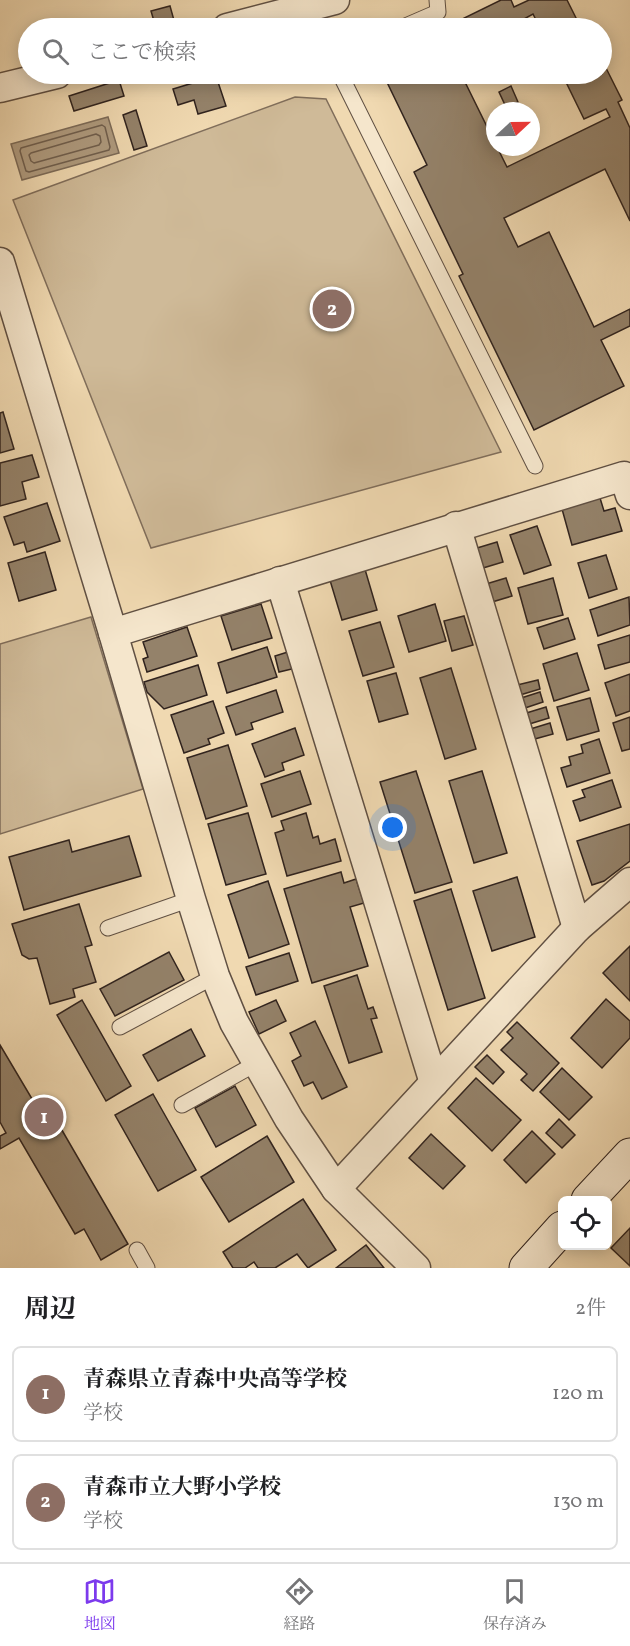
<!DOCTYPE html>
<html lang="ja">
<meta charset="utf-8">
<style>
:root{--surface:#fff;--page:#f6f6f6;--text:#202124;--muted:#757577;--line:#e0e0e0;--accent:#7c3aed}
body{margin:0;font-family:Vollkorn,"Noto Serif JP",serif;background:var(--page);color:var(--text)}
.controls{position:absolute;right:18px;bottom:18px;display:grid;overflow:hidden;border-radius:9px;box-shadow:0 3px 15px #0003}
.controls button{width:54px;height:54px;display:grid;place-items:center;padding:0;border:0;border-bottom:2px solid var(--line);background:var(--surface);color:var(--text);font:30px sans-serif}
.compass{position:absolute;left:486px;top:102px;width:54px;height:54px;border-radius:50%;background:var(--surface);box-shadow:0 3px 15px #0003;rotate:68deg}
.you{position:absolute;left:393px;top:828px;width:21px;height:21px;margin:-15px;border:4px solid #fff;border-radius:50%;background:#1a73e8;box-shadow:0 0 0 9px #1a73e833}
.badge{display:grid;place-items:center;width:39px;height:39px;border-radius:50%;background:var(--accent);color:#fff;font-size:20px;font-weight:700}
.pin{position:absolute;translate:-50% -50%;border:3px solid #fff;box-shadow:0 2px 6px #0006}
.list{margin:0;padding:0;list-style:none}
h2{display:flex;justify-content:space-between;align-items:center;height:78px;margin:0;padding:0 24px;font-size:26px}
h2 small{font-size:20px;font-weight:400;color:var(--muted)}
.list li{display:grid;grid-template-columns:39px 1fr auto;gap:18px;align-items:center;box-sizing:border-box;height:96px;margin:0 12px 12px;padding:0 12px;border:2px solid var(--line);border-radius:9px}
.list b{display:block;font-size:22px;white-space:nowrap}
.list p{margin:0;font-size:20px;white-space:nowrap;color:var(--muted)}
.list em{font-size:20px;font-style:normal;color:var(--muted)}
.icon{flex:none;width:33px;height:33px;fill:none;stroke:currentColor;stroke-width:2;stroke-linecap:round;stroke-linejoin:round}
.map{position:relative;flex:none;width:630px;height:1268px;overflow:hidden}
.search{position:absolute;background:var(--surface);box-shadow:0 3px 15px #0003;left:18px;right:18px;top:18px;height:66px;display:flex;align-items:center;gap:15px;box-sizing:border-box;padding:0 21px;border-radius:33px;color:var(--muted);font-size:22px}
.sheet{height:294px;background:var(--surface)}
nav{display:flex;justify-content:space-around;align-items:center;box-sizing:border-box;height:84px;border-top:2px solid var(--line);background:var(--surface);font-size:16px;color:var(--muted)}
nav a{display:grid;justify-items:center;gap:3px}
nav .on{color:var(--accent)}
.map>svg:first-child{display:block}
.green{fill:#cfba98;stroke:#806e5b;stroke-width:1.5}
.water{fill:#af9b7f;stroke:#7c6b58;stroke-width:1.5}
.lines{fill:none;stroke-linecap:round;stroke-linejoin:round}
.shore{stroke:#705f4e;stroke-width:1.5}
.building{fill:#94826a;stroke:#30231e;stroke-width:1.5}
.lane-casing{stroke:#605043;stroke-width:17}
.street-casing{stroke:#605043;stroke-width:31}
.secondary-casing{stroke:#30231e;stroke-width:35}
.lane{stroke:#f5e6cc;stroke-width:15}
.street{stroke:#f5e6cc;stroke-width:28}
.secondary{stroke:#f5e6cc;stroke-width:33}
</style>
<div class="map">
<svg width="630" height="1268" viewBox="0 0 630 1268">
<rect width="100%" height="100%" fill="#f0d9b1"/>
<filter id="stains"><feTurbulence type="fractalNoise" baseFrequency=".00333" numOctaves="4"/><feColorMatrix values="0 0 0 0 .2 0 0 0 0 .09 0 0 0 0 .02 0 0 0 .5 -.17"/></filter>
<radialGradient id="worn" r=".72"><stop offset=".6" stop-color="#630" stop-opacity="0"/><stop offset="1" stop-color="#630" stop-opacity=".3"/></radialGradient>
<g class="green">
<path d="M295 97 326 99 501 452 151 548 13 200Z"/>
<path d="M91 617 143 789 0 834V644Z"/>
</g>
<path class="water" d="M108 117 119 153 22 180 11 144Z"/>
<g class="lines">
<g class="shore">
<path d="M102 125 105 127 110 147 109 150 29 172 26 171 20 151 21 148Z"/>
<path d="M96 134 100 136 101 142 99 145 34 163 31 161 29 155 31 153Z"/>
</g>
</g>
<g class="building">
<path d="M501 0H511L514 7 529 0H567L581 28H540L533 14 522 20 526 28H461L458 21Z"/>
<path d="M170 6 175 24 156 28 151 11Z"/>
<path d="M606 68 622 100 618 102 630 128V221L605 169 504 218 518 247 549 232 594 327 630 309V326L601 340 624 386 534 430 459 276 463 274 414 172 427 165 383 74H461L495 143V147H497L507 167 610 117 606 109 584 119 562 74H602V69Z"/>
<path d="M216 76 226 106 198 114 194 100 178 105 173 89Z"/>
<path d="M119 80 124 96 74 111 69 96Z"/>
<path d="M511 86 518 102 506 107 499 92Z"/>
<path d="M136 110 147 146 134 150 123 115Z"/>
<path d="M3 412 14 449 0 453V413Z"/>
<path d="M32 455 39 477 22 482 26 499 0 506V463Z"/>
<path d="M600 498 604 511 615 508 622 531 572 545 562 509Z"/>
<path d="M47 503 60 541 27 552 24 542 14 545 4 517Z"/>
<path d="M537 526 551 565 524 574 510 535Z"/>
<path d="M497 542 503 562 483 568 477 548Z"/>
<path d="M45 552 56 590 19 601 8 563Z"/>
<path d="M606 555 617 589 589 598 578 563Z"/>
<path d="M364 566 377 610 342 620 329 577Z"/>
<path d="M506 578 512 596 492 602 486 584Z"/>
<path d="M553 578 563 615 528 624 518 588Z"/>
<path d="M629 597 630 625 598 636 590 610Z"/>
<path d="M261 604 272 638 232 650 221 616Z"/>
<path d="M435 604 446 641 409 652 398 616Z"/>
<path d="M464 616 473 645 452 651 444 621Z"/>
<path d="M568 618 575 639 544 649 537 628Z"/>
<path d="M380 622 394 667 363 676 349 631Z"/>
<path d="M187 627 197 656 147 672 143 659 148 657 143 642Z"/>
<path d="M630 635V662L605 669 598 645Z"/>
<path d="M267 647 277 677 227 693 218 663Z"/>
<path d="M291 651 296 668 279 672 275 656Z"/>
<path d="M577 653 589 690 554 701 543 664Z"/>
<path d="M198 665 207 695 164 709 147 692 144 682Z"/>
<path d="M451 668 476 749 445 759 420 678Z"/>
<path d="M396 673 408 714 379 722 367 681Z"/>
<path d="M630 674V711L616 716 605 683Z"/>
<path d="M538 680 540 689 520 695 517 685Z"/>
<path d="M276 690 283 712 251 723 253 729 236 735 226 707Z"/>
<path d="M540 692 543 702 522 709 518 699Z"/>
<path d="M590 698 599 731 567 740 557 707Z"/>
<path d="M213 701 224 733 208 739 210 744 184 753 171 715Z"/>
<path d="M546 707 549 718 526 725 523 714Z"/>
<path d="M630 717V749L622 751 613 723Z"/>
<path d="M550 723 553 734 531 740 527 730Z"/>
<path d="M295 728 304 755 282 763 284 770 265 777 252 744Z"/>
<path d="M599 739 610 773 567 787 561 768 571 765 569 757 583 753 581 745Z"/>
<path d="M228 745 247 806 206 819 187 758Z"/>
<path d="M300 771 311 804 272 817 261 784Z"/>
<path d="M416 771 452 882 415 893 380 782Z"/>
<path d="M482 771 507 853 474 863 449 781Z"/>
<path d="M612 780 621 807 580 821 573 801 585 797 582 790Z"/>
<path d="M248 813 266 874 226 885 208 824Z"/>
<path d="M306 813 313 838 318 836 320 844 335 839 341 861 287 876 275 833 284 830 281 821Z"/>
<path d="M630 824V861L604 881 592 885 577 841Z"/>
<path d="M129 836 141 876 24 910 9 857 69 840 72 852Z"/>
<path d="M341 872 344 883 356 879 364 903 350 907 368 966 312 983 284 889Z"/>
<path d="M517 877 535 937 492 951 473 891Z"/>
<path d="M268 881 289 944 249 958 228 895Z"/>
<path d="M451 889 485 998 448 1010 414 901Z"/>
<path d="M79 904 92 945 85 947 96 982 73 989 75 997 50 1004 37 958 29 959 22 955 12 924Z"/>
<path d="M630 946V1001L603 973Z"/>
<path d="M169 952 184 980 115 1016 100 989Z"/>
<path d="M289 953 298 981 256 995 246 967Z"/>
<path d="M357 975 368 1009 373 1007 377 1018 371 1019 382 1052 349 1063 324 986Z"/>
<path d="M606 999 630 1021V1038L602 1068 571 1038Z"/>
<path d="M82 1000 131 1086 106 1101 57 1015Z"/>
<path d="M276 1000 286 1021 259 1034 249 1012Z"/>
<path d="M315 1021 347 1087 322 1099 313 1082 304 1086 292 1061 301 1056 290 1033Z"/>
<path d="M517 1022 559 1063 533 1091 521 1080 527 1074 501 1050 513 1038 507 1032Z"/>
<path d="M191 1029 205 1056 158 1081 143 1055Z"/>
<path d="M0 1045 38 1109 52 1113 128 1244 101 1260 84 1229 75 1234 19 1138 0 1149V1136L6 1133 0 1122Z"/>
<path d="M487 1055 504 1072 493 1084 475 1067Z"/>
<path d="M562 1068 592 1097 569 1120 540 1092Z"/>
<path d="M476 1078 521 1120 492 1151 448 1108Z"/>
<path d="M235 1086 256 1125 216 1147 195 1108Z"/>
<path d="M153 1094 196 1170 158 1191 115 1115Z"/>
<path d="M559 1119 575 1135 562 1148 546 1133Z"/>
<path d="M532 1131 555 1154 526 1183 504 1160Z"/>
<path d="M431 1134 465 1166 443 1189 409 1158Z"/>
<path d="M267 1136 294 1182 229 1222 201 1177Z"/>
<path d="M303 1199 336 1250 308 1268 297 1254 275 1268H258L254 1262 245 1268H233L223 1252Z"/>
<path d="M630 1228V1266L611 1248Z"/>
<path d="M366 1245 384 1268H336Z"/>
</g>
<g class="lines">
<g class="lane-casing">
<g id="lane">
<path d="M401 28 438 12 437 0"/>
<path d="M340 74 535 466"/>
<path d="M108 928 191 899"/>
<path d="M120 1027 215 976"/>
<path d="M182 1105 257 1063"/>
<path d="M137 1250 147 1268"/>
</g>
</g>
<g class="street-casing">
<g id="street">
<path d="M227 28 335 0"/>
<path d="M0 88 57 74"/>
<path d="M0 262 113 633 191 899 215 976 234 1022 289 1119 336 1189 416 1268"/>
<path d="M456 526 577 928"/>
<path d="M280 581 434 1083"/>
<path d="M113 633 624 476 630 495"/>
<path d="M336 1189 577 928 630 882"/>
</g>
</g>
<g class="secondary-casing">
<g id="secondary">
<path d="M588 1200 630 1155"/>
<path d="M526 1268 562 1228"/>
</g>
</g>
<use href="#lane" class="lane"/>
<use href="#street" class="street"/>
<use href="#secondary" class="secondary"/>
</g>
<rect width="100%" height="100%" filter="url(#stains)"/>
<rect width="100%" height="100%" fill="url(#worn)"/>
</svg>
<div class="controls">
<button><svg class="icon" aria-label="locate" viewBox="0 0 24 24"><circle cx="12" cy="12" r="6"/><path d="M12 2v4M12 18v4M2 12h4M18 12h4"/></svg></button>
</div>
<svg class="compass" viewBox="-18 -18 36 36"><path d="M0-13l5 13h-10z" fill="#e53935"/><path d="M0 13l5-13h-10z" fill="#757577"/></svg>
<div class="you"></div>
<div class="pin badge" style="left:44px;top:1117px;background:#8d6e63">1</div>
<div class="pin badge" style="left:332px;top:309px;background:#8d6e63">2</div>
<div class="search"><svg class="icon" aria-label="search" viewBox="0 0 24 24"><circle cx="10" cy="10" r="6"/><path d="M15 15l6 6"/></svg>ここで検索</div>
</div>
<section class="sheet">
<h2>周辺<small>2件</small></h2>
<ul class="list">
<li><span class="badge" style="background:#8d6e63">1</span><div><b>青森県立青森中央高等学校</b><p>学校</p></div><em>120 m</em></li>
<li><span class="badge" style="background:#8d6e63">2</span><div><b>青森市立大野小学校</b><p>学校</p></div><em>130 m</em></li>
</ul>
</section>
<nav>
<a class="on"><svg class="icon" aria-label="map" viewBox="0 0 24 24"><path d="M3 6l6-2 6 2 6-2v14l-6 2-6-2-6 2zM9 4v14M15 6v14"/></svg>地図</a>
<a><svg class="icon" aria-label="directions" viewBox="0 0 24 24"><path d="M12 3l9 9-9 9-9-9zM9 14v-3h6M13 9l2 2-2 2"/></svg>経路</a>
<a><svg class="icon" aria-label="saved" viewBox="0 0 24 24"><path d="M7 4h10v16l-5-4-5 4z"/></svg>保存済み</a>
</nav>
